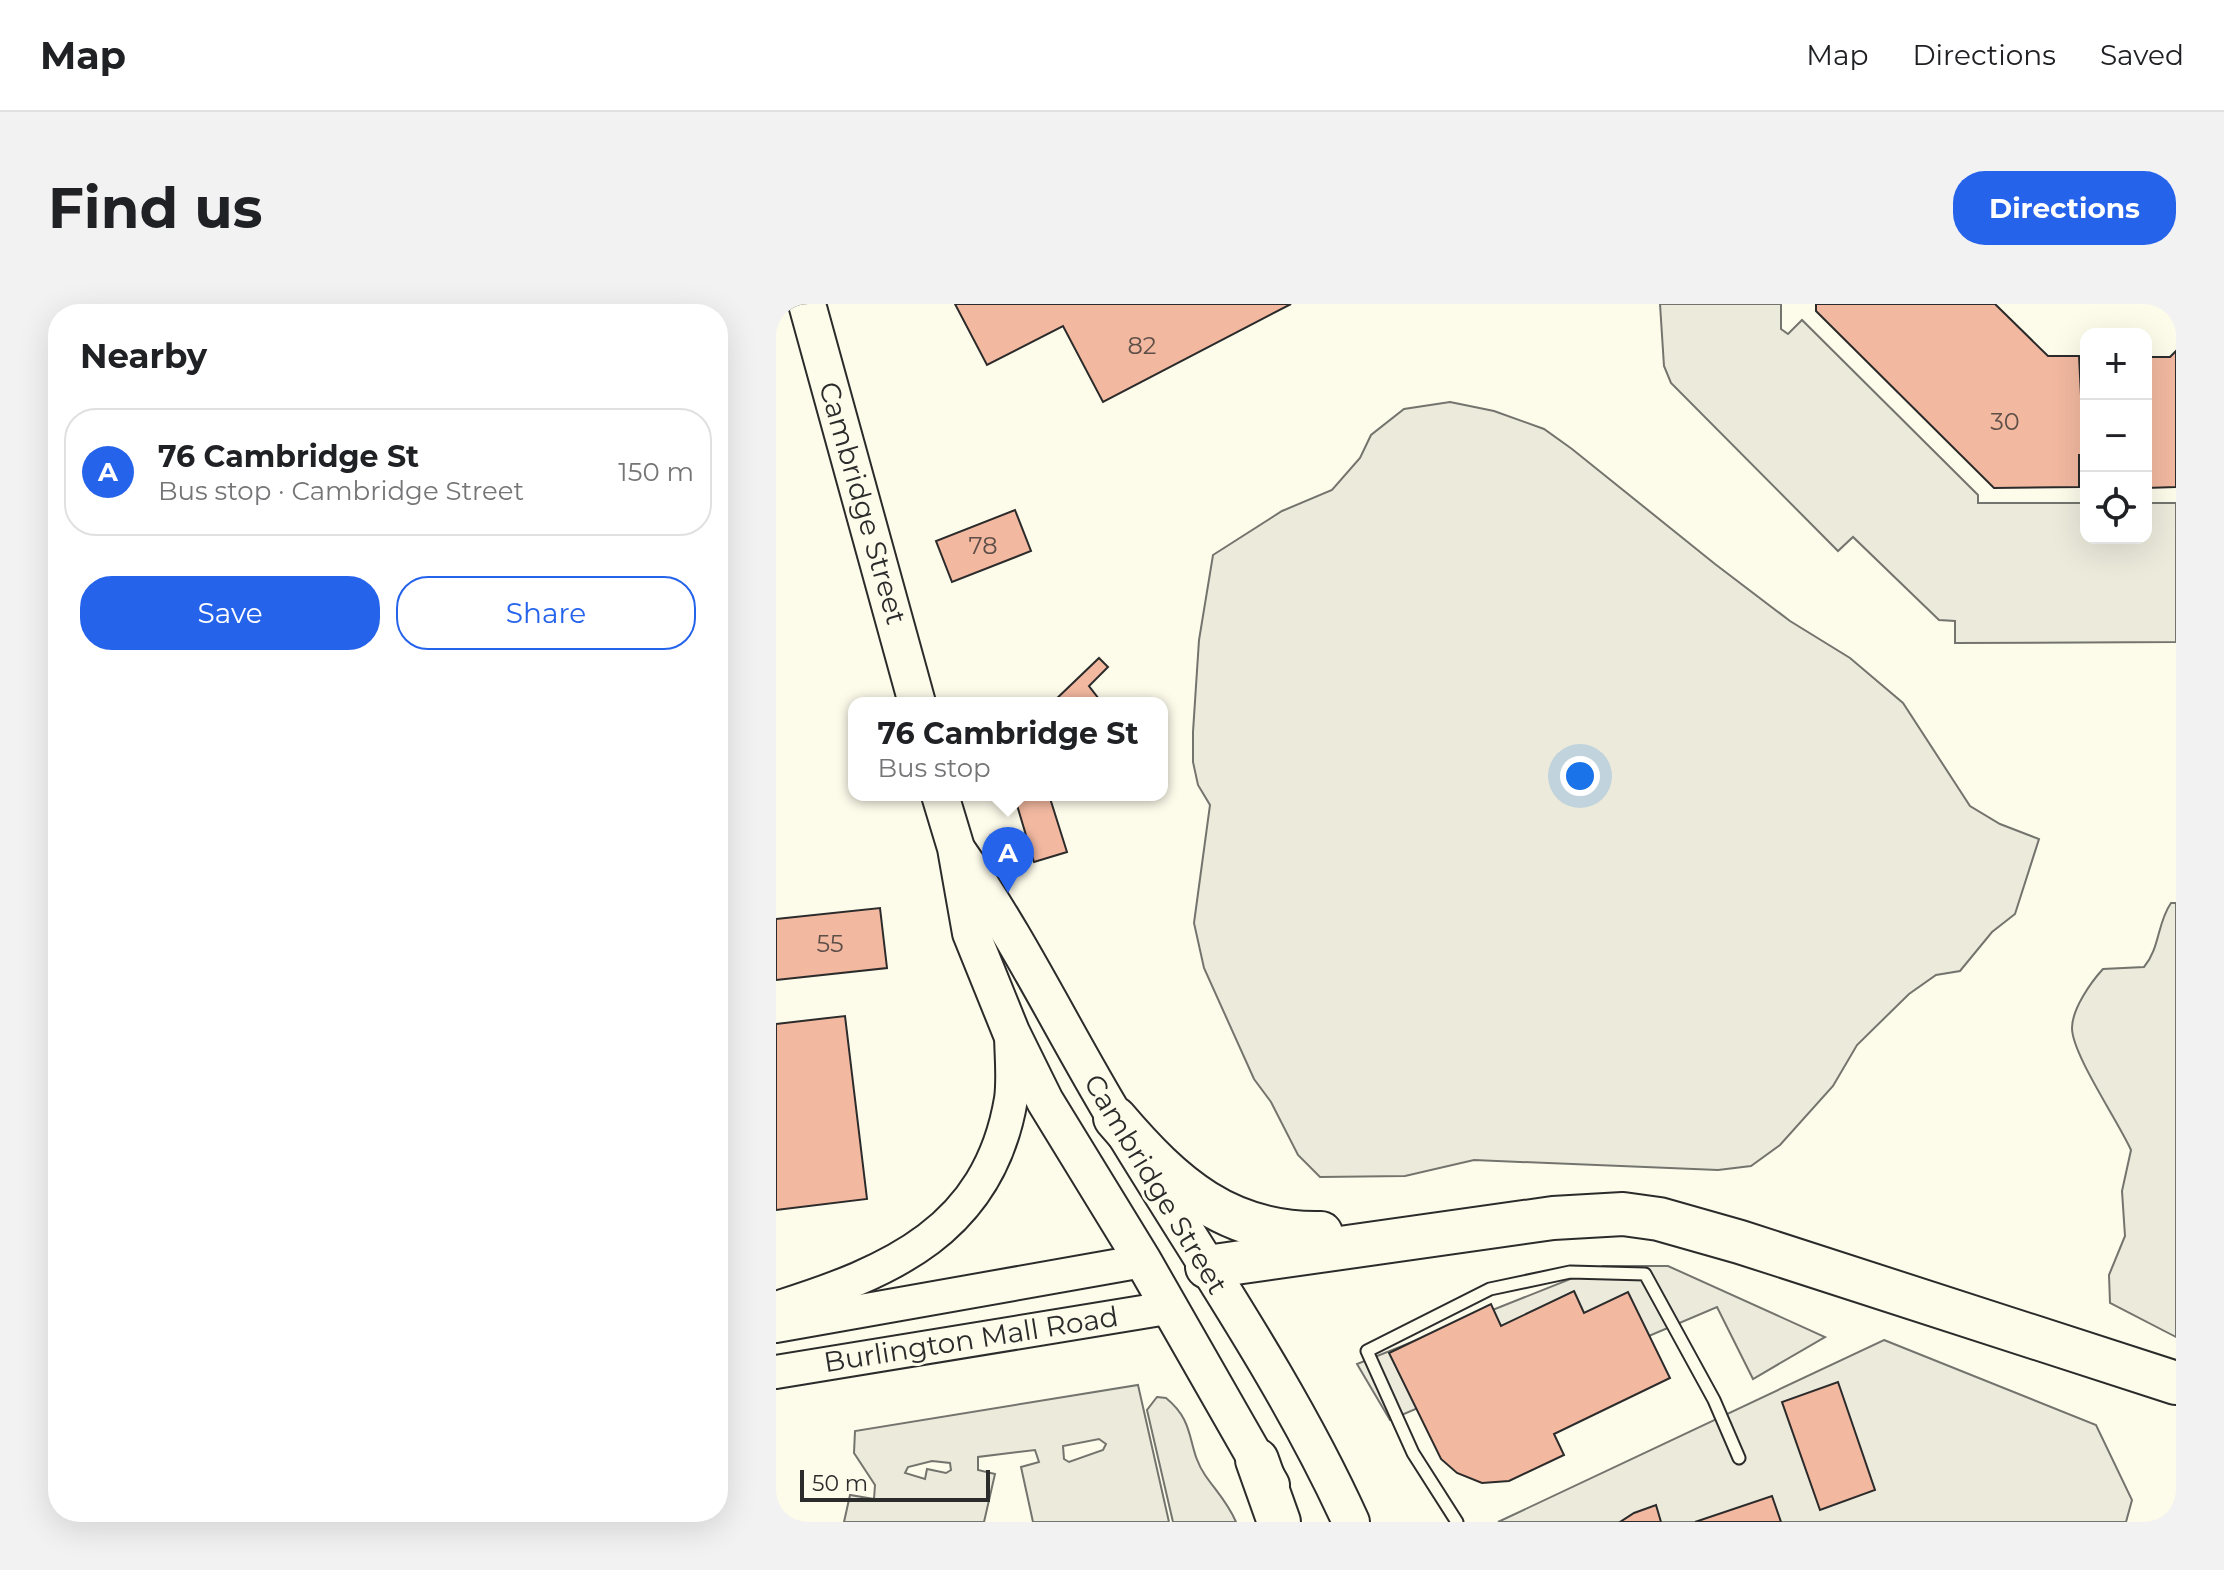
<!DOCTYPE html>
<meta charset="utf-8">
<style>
:root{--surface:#fff;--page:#f2f2f2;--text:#202124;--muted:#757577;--line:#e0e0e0;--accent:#2563eb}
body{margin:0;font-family:Montserrat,sans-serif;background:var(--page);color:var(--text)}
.controls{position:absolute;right:24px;top:24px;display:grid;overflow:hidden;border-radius:16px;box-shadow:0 8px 32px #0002}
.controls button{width:72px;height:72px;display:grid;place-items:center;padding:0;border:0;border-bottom:2px solid var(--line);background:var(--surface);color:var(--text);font:40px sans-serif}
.scale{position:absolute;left:24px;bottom:20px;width:190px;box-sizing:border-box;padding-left:8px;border:4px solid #2b2b2b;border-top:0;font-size:22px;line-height:28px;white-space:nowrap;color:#2b2b2b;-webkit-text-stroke:6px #fdfbea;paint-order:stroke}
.you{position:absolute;left:804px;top:472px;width:28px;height:28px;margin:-20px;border:6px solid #fff;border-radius:50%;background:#1a73e8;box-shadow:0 0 0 12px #1a73e833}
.badge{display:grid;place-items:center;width:52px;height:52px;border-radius:50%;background:var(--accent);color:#fff;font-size:26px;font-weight:700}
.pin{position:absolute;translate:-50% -66px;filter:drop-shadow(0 2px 4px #0008)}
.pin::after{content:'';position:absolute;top:42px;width:28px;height:24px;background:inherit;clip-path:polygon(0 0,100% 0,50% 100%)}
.popup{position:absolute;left:72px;top:393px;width:320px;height:104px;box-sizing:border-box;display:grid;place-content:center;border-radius:16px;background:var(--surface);filter:drop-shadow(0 2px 6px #0005);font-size:26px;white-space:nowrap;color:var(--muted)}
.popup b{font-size:30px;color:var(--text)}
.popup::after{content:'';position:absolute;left:50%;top:100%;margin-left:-16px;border:16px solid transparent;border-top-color:var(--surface)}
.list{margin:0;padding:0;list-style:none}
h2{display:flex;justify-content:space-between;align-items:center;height:104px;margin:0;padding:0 32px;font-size:34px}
h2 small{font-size:26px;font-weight:400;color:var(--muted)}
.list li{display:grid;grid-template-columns:52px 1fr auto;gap:24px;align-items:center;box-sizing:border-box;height:128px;margin:0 16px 16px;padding:0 16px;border:2px solid var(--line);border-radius:32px}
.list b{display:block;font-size:30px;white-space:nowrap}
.list p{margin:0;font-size:26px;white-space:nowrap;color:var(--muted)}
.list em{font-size:26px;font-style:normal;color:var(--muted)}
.actions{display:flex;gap:16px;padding:24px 32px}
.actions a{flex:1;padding:18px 0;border:2px solid var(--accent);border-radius:32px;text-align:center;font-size:28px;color:var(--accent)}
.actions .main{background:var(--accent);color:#fff}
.icon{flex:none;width:44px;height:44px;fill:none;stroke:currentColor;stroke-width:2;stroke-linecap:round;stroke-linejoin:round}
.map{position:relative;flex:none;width:1400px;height:1218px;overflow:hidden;border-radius:32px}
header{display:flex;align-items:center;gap:48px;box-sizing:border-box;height:112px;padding:0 40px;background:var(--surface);border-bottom:2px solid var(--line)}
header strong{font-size:38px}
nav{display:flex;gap:44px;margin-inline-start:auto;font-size:28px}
.intro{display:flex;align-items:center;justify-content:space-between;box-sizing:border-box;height:192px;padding:0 48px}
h1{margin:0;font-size:56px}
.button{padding:20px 36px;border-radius:32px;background:var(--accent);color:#fff;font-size:28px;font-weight:700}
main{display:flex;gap:48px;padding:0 48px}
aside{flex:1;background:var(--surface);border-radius:32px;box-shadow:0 8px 32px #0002}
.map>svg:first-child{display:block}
.green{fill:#ecebdb;stroke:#74746e;stroke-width:2}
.parking{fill:#eceadb;stroke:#74746e;stroke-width:2;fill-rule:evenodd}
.building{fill:#f2b8a0;stroke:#2b2b2b;stroke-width:2}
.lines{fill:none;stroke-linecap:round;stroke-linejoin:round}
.lane-casing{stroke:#2b2b2b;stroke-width:15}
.secondary-casing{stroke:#2b2b2b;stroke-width:36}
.primary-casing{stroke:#2b2b2b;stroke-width:40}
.highway-casing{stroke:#2b2b2b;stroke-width:46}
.lane{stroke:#fdfbea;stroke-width:11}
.secondary{stroke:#fdfbea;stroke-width:32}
.primary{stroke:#fdfbea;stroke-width:36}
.highway{stroke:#fdfbea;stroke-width:42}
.labels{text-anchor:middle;stroke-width:6;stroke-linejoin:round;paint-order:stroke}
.number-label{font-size:24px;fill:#5d4e48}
.street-label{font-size:28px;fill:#2b2b2b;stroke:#fdfbea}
</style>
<header>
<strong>Map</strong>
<nav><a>Map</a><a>Directions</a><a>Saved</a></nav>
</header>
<div class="intro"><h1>Find us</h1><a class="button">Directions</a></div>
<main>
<aside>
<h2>Nearby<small></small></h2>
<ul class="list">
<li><span class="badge">A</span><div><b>76 Cambridge St</b><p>Bus stop · Cambridge Street</p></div><em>150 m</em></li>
</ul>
<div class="actions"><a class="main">Save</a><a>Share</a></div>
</aside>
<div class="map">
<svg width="1400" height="1218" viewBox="0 0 1400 1218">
<rect width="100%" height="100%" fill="#fdfbea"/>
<g class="green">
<path d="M674 98 718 107 768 125 796 145 939 260 1014 317 1074 354 1127 399 1194 502 1224 520 1263 535 1239 610 1216 628 1184 667 1160 671 1133 690 1081 741 1057 782 1004 841 975 862 942 866 698 856 629 872 544 873 522 851 495 798 478 775 428 664 418 619 434 501 422 481 417 458V428L423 336 437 251 506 207 556 186 584 154 595 131 628 105Z"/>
<path d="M1395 599H1400V1033L1334 999 1333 971 1349 932 1346 887 1355 846C1342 817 1296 750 1296 724 1296 705 1315 678 1327 665L1368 663C1384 644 1381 619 1395 599Z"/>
<path d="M381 1093 390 1094C421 1119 410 1143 429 1171 440 1187 452 1199 460 1218H397L371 1106Z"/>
</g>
<g class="parking">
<path d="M884 0H1005V25L1012 30 1026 16 1202 191V199H1310V234H1370V199H1400V338L1179 339V317L1163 316 1077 233 1062 247 895 79 888 62Z"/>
<path d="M827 962H892L1049 1033 977 1075 941 1003 847 1043 831 1023 614 1116 581 1060Z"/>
<path d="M1108 1036 1320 1121 1356 1196 1350 1218H722Z"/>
<path d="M362 1081 393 1218H257L245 1163 263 1158 259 1146 202 1153V1166L219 1170 208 1218H68L74 1191 98 1195 99 1181 78 1149 79 1127ZM323 1135 330 1140 327 1146 293 1158 288 1155 287 1142ZM156 1157 174 1159 175 1166 170 1169 151 1165 149 1175 129 1169 132 1163Z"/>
</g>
<g class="building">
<path d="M179 0H515L327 98 287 22 211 61Z"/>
<path d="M1040 0H1219L1272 52H1303L1308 151H1303V183L1218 184 1040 7Z"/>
<path d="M1400 47V183L1370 184V53H1394Z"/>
<path d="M239 206 255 247 176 278 160 237Z"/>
<path d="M323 354 332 363 313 382 326 399H276Z"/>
<path d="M238 491H273L291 548 258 558Z"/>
<path d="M104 604 111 664 0 676V615Z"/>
<path d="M69 712 91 895 0 906V720Z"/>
<path d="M798 987 808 1009 852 988 894 1074 778 1130 788 1151 733 1177 706 1179 681 1169 665 1155 613 1049 715 1000 725 1022Z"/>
<path d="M1062 1078 1099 1186 1044 1206 1006 1098Z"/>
<path d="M996 1192 1005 1218H919Z"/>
<path d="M880 1201 885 1218H844L858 1209Z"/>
</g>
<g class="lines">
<g class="lane-casing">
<path id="lane" d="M681 1218 637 1149 591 1047 714 985 794 968 869 970 938 1096 963 1154"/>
</g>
<g class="secondary-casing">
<g id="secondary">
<path d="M0 1004C115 968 213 926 235 795 238 774 235 749 235 728"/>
<path d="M0 1022 367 957"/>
<path d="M0 1068 391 1004"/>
</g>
</g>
<g class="primary-casing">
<g id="primary">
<path d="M31 0 141 399"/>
<path d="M164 491 180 544 195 629 235 728 269 797 367 957 495 1181"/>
<path d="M183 549C242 633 287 727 340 815 420 948 511 1077 575 1218"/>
</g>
</g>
<g class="highway-casing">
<g id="highway">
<path d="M339 814C397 882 452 931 545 929"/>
<path d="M431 963 777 914 847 910 883 915 964 938 1400 1079"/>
<path d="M481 1156 503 1218"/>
</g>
</g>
<use href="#lane" class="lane"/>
<use href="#secondary" class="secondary"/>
<use href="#primary" class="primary"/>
<use href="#highway" class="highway"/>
</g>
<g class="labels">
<g class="number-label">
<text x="366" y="50">82</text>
<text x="1229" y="126">30</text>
<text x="207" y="250">78</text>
<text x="54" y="648">55</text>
</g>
<g class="street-label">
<text transform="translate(87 199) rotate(74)" y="10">Cambridge Street</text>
<text transform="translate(380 880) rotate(59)" y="10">Cambridge Street</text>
<text transform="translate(195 1035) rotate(-9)" y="10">Burlington Mall Road</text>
</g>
</g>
</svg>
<div class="controls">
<button>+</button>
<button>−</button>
<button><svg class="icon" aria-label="locate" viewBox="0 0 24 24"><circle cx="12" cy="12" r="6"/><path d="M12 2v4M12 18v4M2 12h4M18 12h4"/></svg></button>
</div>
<div class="scale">50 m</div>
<div class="you"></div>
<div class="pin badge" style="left:232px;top:589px">A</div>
<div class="popup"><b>76 Cambridge St</b>Bus stop</div>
</div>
</main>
